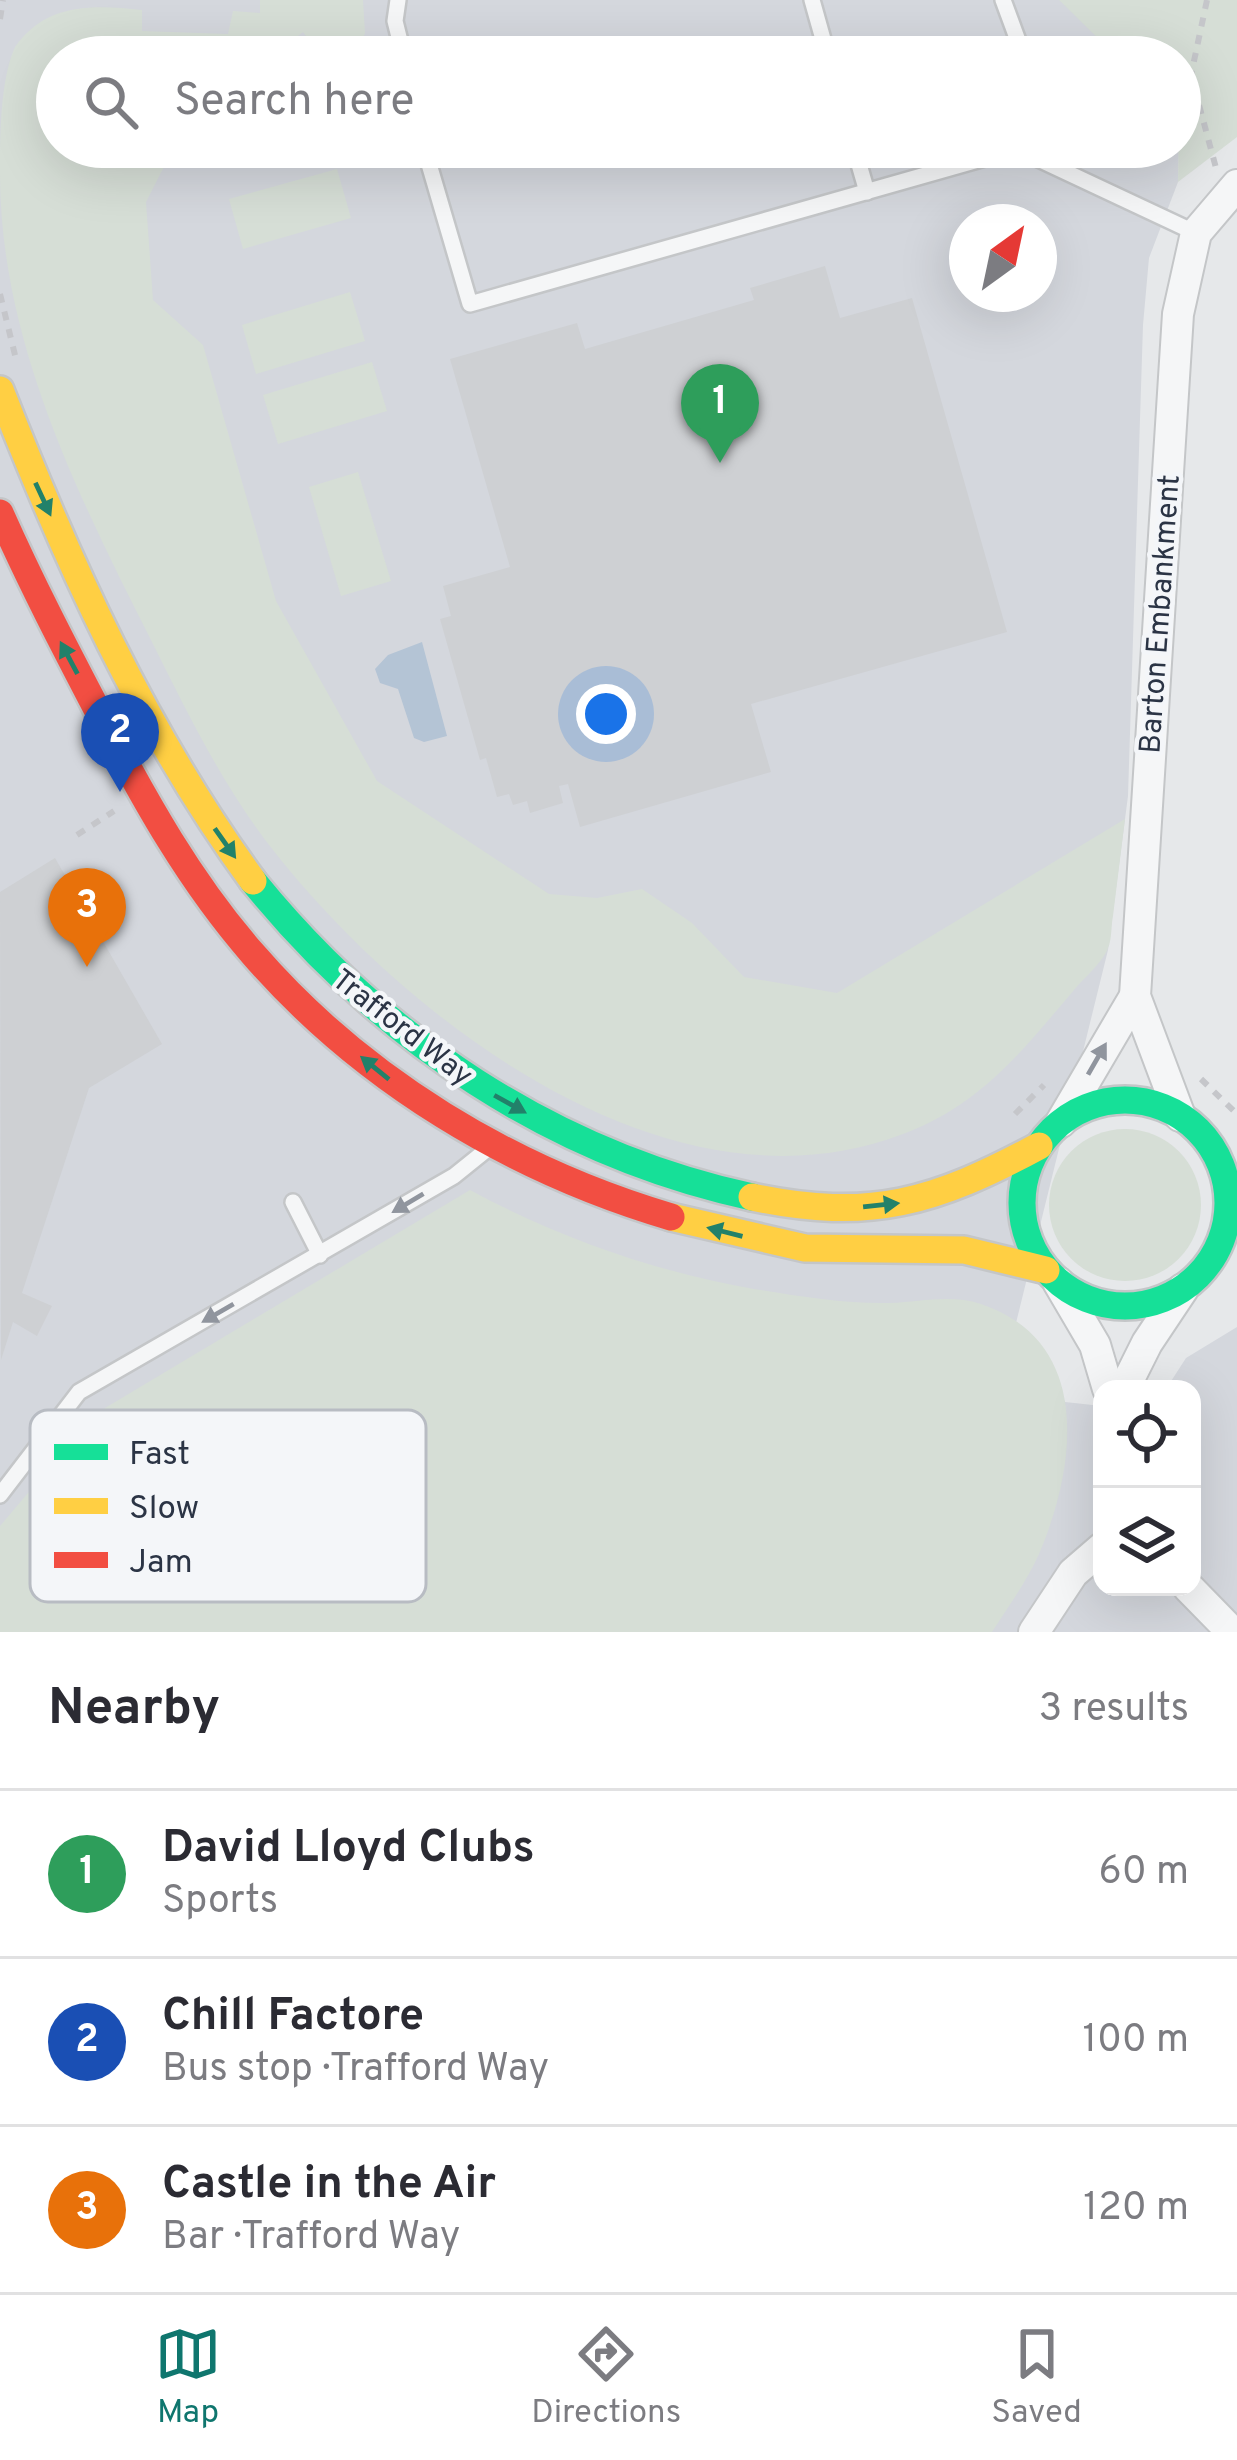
<!DOCTYPE html>
<meta charset="utf-8">
<style>
:root{--surface:#fff;--page:#f7f7f7;--text:#2b2b33;--muted:#7c7c81;--line:#e1e1e2;--accent:#0f766e}
body{margin:0;font-family:Overpass,sans-serif;background:var(--page);color:var(--text)}
.controls{position:absolute;right:36px;bottom:36px;display:grid;overflow:hidden;border-radius:24px;box-shadow:0 12px 48px #0002}
.controls button{width:108px;height:108px;display:grid;place-items:center;padding:0;border:0;border-bottom:3px solid var(--line);background:var(--surface);color:var(--text);font:60px sans-serif}
.compass{position:absolute;left:949px;top:204px;width:108px;height:108px;border-radius:50%;background:var(--surface);box-shadow:0 12px 48px #0002;rotate:33deg}
.you{position:absolute;left:606px;top:714px;width:42px;height:42px;margin:-30px;border:9px solid #fff;border-radius:50%;background:#1a73e8;box-shadow:0 0 0 18px #1a73e833}
.badge{display:grid;place-items:center;width:78px;height:78px;border-radius:50%;background:var(--accent);color:#fff;font-size:39px;font-weight:700}
.pin{position:absolute;translate:-50% -99px;filter:drop-shadow(0 3px 6px #0008)}
.pin::after{content:'';position:absolute;top:63px;width:42px;height:36px;background:inherit;clip-path:polygon(0 0,100% 0,50% 100%)}
.list{margin:0;padding:0;list-style:none}
h2{display:flex;justify-content:space-between;align-items:center;height:156px;margin:0;padding:0 48px;font-size:51px}
h2 small{font-size:39px;font-weight:400;color:var(--muted)}
.list li{display:grid;grid-template-columns:78px 1fr auto;gap:36px;align-items:center;box-sizing:border-box;height:168px;padding:0 48px;border-top:3px solid var(--line)}
.list b{display:block;font-size:45px;white-space:nowrap}
.list p{margin:0;font-size:39px;white-space:nowrap;color:var(--muted)}
.list em{font-size:39px;font-style:normal;color:var(--muted)}
.icon{flex:none;width:66px;height:66px;fill:none;stroke:currentColor;stroke-width:2;stroke-linecap:round;stroke-linejoin:round}
.map{position:relative;flex:none;width:1237px;height:1632px;overflow:hidden}
.search{position:absolute;background:var(--surface);box-shadow:0 12px 48px #0002;left:36px;right:36px;top:36px;height:132px;display:flex;align-items:center;gap:30px;box-sizing:border-box;padding:0 42px;border-radius:66px;color:var(--muted);font-size:45px}
.sheet{height:660px;background:var(--surface)}
nav{display:flex;justify-content:space-around;align-items:center;box-sizing:border-box;height:168px;border-top:3px solid var(--line);background:var(--surface);font-size:33px;color:var(--muted)}
nav a{display:grid;justify-items:center;gap:6px}
nav .on{color:var(--accent)}
.map>svg:first-child{display:block}
.built{fill:#d4d7dd;fill-rule:evenodd}
.green{fill:#d6ded6}
.water{fill:#b4c4d5}
.building{fill:#ced0d3}
.lines{fill:none;stroke-linecap:round;stroke-linejoin:round}
.lane-casing{stroke:#c4c6c8;stroke-width:20}
.street-casing{stroke:#c4c6c8;stroke-width:34}
.fast-casing{stroke:#c4c6c8;stroke-width:32}
.slow-casing{stroke:#c4c6c8;stroke-width:32}
.jam-casing{stroke:#c4c6c8;stroke-width:32}
.path{stroke:#c5c6ca;stroke-width:6;stroke-dasharray:9 9;stroke-linecap:butt}
.lane{stroke:#f5f6f7;stroke-width:15}
.street{stroke:#f5f6f7;stroke-width:30}
.fast{stroke:#16e098;stroke-width:27}
.slow{stroke:#ffcf43;stroke-width:27}
.jam{stroke:#f24e42;stroke-width:27}
.oneway{fill:#22816a}
.oneway2{fill:#90959e}
.labels{text-anchor:middle;stroke-width:9;stroke-linejoin:round;paint-order:stroke}
.street-label{font-size:30px;fill:#2b3445;stroke:#f4f6f9}
.key{fill:#f4f6f9;stroke:#b8bcc3;stroke-width:3}
.key-label{font-size:33px;fill:#2b3445}
</style>
<div class="map">
<svg width="1237" height="1632" viewBox="0 0 1237 1632">
<rect width="100%" height="100%" fill="#e6e8ea"/>
<path class="built" d="M0 0H1187L1180 136V57H57V147H1179L1178 182 1149 258 1143 325 1128 796 1108 950 1016 1323 1035 1341 1065 1402 1102 1406V1587H1192V1389H1166L1186 1358 1237 1327V1632H0ZM967 222H1039V294H967Z"/>
<g class="green">
<path d="M260 0H363L365 33 355 57H322L303 32 272 57H57V147H174L146 202 153 300 203 345 276 601 377 781 549 894 597 898 642 889 692 923 744 977 837 993 1125 819C1121 851 1117 883 1113 916 1111 925 1112 939 1108 948 1103 962 1084 978 1074 990 1022 1051 981 1105 903 1134 672 1223 409 1023 273 850 224 788 188 714 153 644 79 498 0 341 0 174 0 136 0 80 15 47 47 2 94 5 142 10V31L228 34 233 11 260 13Z"/>
<path d="M1059 0H1237V137L1178 182 1180 57H1117Z"/>
<path d="M337 169 351 218 243 249 229 199Z"/>
<path d="M350 292 365 341 256 374 242 325Z"/>
<path d="M372 362 387 411 278 444 263 395Z"/>
<path d="M358 472 391 581 341 596 309 487Z"/>
<circle cx="1125" cy="1205" r="76"/>
<path d="M470 1190C557 1237 656 1272 754 1289 798 1296 845 1304 890 1303 920 1302 951 1294 981 1304 1094 1342 1076 1467 1039 1554 1027 1581 1008 1607 992 1632H0V1526L95 1414Z"/>
</g>
<path class="water" d="M422 642 447 736 424 742 414 738 398 689 380 683 375 669 388 655Z"/>
<g class="building">
<path d="M825 266 840 318 912 298 1007 632 751 704 771 772 580 827 568 784 559 786 563 803 530 813 527 801 513 805 509 794 497 797 486 758 480 760 440 619 451 616 443 586 510 567 450 359 577 323 585 349 754 300 750 288Z"/>
<path d="M55 858 162 1044 89 1088 22 1293 52 1306 37 1336 13 1322 1 1360 0 892Z"/>
</g>
<g class="lines">
<g class="lane-casing">
<g id="lane">
<path d="M398 0 395 21 404 57"/>
<path d="M812 0 828 57"/>
<path d="M1003 0 1024 57"/>
<path d="M424 147 470 304 1017 149 1196 233"/>
<path d="M854 147 867 192"/>
<path d="M293 1202 320 1255"/>
<path d="M0 1495 79 1392 454 1176 490 1147"/>
</g>
</g>
<g class="street-casing">
<g id="street">
<path d="M1180 1116 1135 996 1178 314 1196 233 1237 185"/>
<path d="M1061 1122 1135 996"/>
<path d="M1058 1282 1095 1345 1108 1389"/>
<path d="M1124 1389 1147 1343 1183 1289"/>
<path d="M1188 1587 1232 1632"/>
<path d="M1034 1632 1073 1573 1102 1548"/>
</g>
</g>
<g class="fast-casing">
<g id="fast">
<path d="M253 881C380 1038 553 1154 752 1197"/>
<circle cx="1125" cy="1203" r="103"/>
</g>
</g>
<g class="slow-casing">
<g id="slow">
<path d="M0 390C67 561 144 732 253 881"/>
<path d="M752 1197C871 1222 935 1202 1039 1146"/>
<path d="M671 1217 805 1248 964 1250 1046 1270"/>
</g>
</g>
<g class="jam-casing">
<path id="jam" d="M0 513C31 583 66 650 101 717 145 801 190 882 253 954 362 1080 512 1170 671 1217"/>
</g>
<g class="path">
<path d="M1207 0 1191 75 1216 168"/>
<path d="M0 19 3 0"/>
<path d="M0 294 16 359"/>
<path d="M77 835 114 811"/>
<path d="M1201 1079 1237 1114"/>
<path d="M1015 1114 1044 1085"/>
</g>
<use href="#lane" class="lane"/>
<use href="#street" class="street"/>
<use href="#fast" class="fast"/>
<use href="#slow" class="slow"/>
<use href="#jam" class="jam"/>
</g>
<defs><path id="oneway-solid" d="M-6-.8H1V-3.2L6.5 0L1 3.2V.8H-6Z" transform="scale(3)"/></defs>
<g class="oneway">
<use href="#oneway-solid" transform="translate(43 499) rotate(65)"/>
<use href="#oneway-solid" transform="translate(69 658) rotate(-118)"/>
<use href="#oneway-solid" transform="translate(225 843) rotate(55)"/>
<use href="#oneway-solid" transform="translate(375 1068) rotate(-141)"/>
<use href="#oneway-solid" transform="translate(510 1104) rotate(29)"/>
<use href="#oneway-solid" transform="translate(881 1205) rotate(-6)"/>
<use href="#oneway-solid" transform="translate(725 1232) rotate(-166)"/>
</g>
<g class="oneway2">
<use href="#oneway-solid" transform="translate(1097 1059) rotate(-60)"/>
<use href="#oneway-solid" transform="translate(408 1203) rotate(149)"/>
<use href="#oneway-solid" transform="translate(218 1313) rotate(150)"/>
</g>
<g class="labels">
<g class="street-label">
<text transform="translate(1159 614) rotate(-86)" y="10">Barton Embankment</text>
<text transform="translate(403 1027) rotate(38)" y="10">Trafford Way</text>
</g>
</g>
<rect x="30" y="1410" width="396" height="192" rx="18" class="key"/>
<rect x="54" y="1444" width="54" height="16" fill="#16e098"/>
<rect x="54" y="1498" width="54" height="16" fill="#ffcf43"/>
<rect x="54" y="1552" width="54" height="16" fill="#f24e42"/>
<g class="key-label">
<text x="129" y="1464">Fast</text>
<text x="129" y="1518">Slow</text>
<text x="129" y="1572">Jam</text>
</g>
</svg>
<div class="controls">
<button><svg class="icon" aria-label="locate" viewBox="0 0 24 24"><circle cx="12" cy="12" r="6"/><path d="M12 2v4M12 18v4M2 12h4M18 12h4"/></svg></button>
<button><svg class="icon" aria-label="layers" viewBox="0 0 24 24"><path d="M12 4l9 5-9 5-9-5zM3 14l9 5 9-5"/></svg></button>
</div>
<svg class="compass" viewBox="-18 -18 36 36"><path d="M0-13l5 13h-10z" fill="#e53935"/><path d="M0 13l5-13h-10z" fill="#7c7c81"/></svg>
<div class="you"></div>
<div class="pin badge" style="left:720px;top:463px;background:#2e9e5b">1</div>
<div class="pin badge" style="left:120px;top:792px;background:#1a4fb4">2</div>
<div class="pin badge" style="left:87px;top:967px;background:#e8710a">3</div>
<div class="search"><svg class="icon" aria-label="search" viewBox="0 0 24 24"><circle cx="10" cy="10" r="6"/><path d="M15 15l6 6"/></svg>Search here</div>
</div>
<section class="sheet">
<h2>Nearby<small>3 results</small></h2>
<ul class="list">
<li><span class="badge" style="background:#2e9e5b">1</span><div><b>David Lloyd Clubs</b><p>Sports</p></div><em>60 m</em></li>
<li><span class="badge" style="background:#1a4fb4">2</span><div><b>Chill Factore</b><p>Bus stop · Trafford Way</p></div><em>100 m</em></li>
<li><span class="badge" style="background:#e8710a">3</span><div><b>Castle in the Air</b><p>Bar · Trafford Way</p></div><em>120 m</em></li>
</ul>
</section>
<nav>
<a class="on"><svg class="icon" aria-label="map" viewBox="0 0 24 24"><path d="M3 6l6-2 6 2 6-2v14l-6 2-6-2-6 2zM9 4v14M15 6v14"/></svg>Map</a>
<a><svg class="icon" aria-label="directions" viewBox="0 0 24 24"><path d="M12 3l9 9-9 9-9-9zM9 14v-3h6M13 9l2 2-2 2"/></svg>Directions</a>
<a><svg class="icon" aria-label="saved" viewBox="0 0 24 24"><path d="M7 4h10v16l-5-4-5 4z"/></svg>Saved</a>
</nav>
